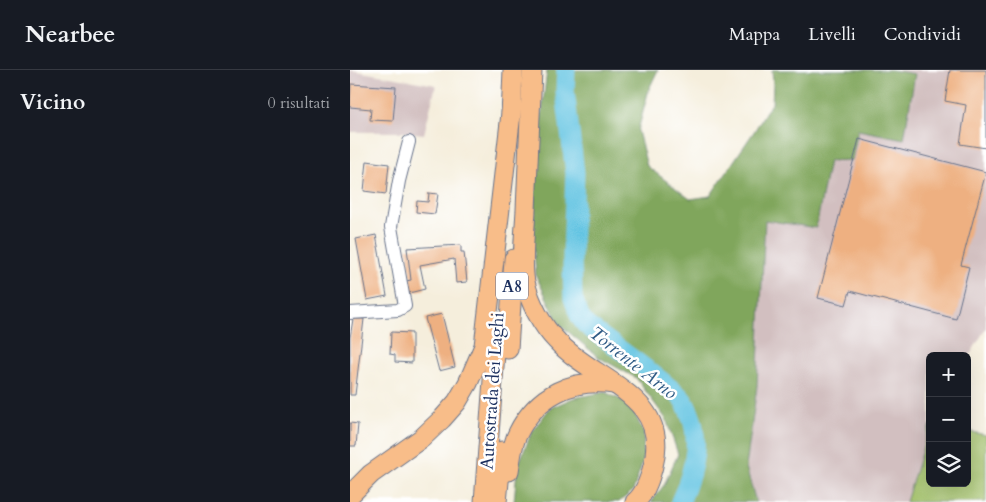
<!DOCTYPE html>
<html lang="it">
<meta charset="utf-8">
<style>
:root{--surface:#171b24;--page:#242831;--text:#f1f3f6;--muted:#9ea1a6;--line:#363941}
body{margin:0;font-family:Cardo,serif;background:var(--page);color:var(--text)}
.controls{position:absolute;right:15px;bottom:15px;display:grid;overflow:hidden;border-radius:8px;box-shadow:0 5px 20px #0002}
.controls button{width:45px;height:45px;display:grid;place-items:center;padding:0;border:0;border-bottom:1px solid var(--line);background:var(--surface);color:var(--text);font:25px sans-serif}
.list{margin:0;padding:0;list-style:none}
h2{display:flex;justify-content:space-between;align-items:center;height:65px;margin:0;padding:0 20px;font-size:21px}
h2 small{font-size:16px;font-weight:400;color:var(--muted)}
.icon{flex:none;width:28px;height:28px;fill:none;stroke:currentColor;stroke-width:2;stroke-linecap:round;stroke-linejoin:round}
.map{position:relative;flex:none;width:636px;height:432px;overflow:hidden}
header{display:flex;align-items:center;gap:30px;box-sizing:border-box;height:70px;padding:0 25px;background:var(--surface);border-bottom:1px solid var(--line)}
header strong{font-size:24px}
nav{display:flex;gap:28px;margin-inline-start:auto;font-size:18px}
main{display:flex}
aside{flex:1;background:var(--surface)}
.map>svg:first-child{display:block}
.industrial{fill:#d2bfc0}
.green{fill:#a0bf66;stroke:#5e7762}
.forest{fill:#80a65b;stroke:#4e6a5c}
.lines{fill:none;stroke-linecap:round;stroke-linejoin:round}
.river{stroke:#64c4e2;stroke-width:19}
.building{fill:#eeb081}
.minor-casing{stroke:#67728a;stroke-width:14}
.highway-casing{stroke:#67728a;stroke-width:21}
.minor{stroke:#fff;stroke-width:12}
.highway{stroke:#f8bd89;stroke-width:19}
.labels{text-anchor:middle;stroke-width:5;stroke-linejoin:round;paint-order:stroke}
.shield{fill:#fff;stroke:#5f6d8e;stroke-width:1}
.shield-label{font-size:16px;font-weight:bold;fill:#1b2f5e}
.street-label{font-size:18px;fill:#1b2f5e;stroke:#fff}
.water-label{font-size:19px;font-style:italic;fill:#315c86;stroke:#fff}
</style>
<header>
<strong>Nearbee</strong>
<nav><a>Mappa</a><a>Livelli</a><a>Condividi</a></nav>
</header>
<main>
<aside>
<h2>Vicino<small>0 risultati</small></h2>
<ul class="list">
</ul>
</aside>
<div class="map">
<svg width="636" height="432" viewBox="0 0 636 432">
<rect width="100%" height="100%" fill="#fff"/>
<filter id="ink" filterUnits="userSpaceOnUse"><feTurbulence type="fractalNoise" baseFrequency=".02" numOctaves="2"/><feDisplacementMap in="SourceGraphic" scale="10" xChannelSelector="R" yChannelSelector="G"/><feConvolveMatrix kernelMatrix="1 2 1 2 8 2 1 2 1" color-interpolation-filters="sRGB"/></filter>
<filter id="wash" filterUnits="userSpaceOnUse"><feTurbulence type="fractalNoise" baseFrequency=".0096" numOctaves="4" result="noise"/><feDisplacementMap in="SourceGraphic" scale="20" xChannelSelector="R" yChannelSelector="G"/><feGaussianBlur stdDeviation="1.12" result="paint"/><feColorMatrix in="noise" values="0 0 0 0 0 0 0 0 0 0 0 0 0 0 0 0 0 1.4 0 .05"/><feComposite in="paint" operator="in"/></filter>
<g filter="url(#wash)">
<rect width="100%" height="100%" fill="#f5eedc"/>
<g class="industrial">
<path d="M0 0 86 15 74 64 55 62H0Z"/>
<path d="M541 0H636V258L617 290V286H580V355L556 432H406L396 397 407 316 415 150 479 91 565 4Z"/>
</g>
<path class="green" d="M580 355V413H617V361L636 365V432H556Z"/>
<g class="forest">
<path d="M197 0H308L299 19 288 61 297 96 340 129 360 126 405 60 416 41 422 34 423 13 422 0H541L565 4 554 69 508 60 502 90 479 91 466 158 415 150 407 316 396 397 406 432H301L314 415 328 384 316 349 286 308 248 287 209 254 186 206 183 168 187 81Z"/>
<path d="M255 322 280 334 294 363 293 391 283 421 269 432H164L167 398 182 361 200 338 223 328Z"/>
</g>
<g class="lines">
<path class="river" d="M216 0 215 21 225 103 222 189 223 228 230 247 236 255C262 274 288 292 313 312 319 318 328 323 333 330 354 362 345 399 330 432"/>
</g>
<g id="blocks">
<g class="building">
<path d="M600 0H636V78L610 74 616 35 595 31Z"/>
<path d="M1 14 46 17 43 51 20 50 21 39 0 37Z"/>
<path d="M509 69 636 102 611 195 619 197 606 249 500 221 496 235 468 228Z"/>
<path d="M17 91 39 94 36 124 14 121Z"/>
<path d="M79 123 88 124 85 144 66 142 67 131 78 132Z"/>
<path d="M26 165 37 226 17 230 6 169Z"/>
<path d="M111 175V182H114L117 212 106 213 104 189 70 195 75 219 59 223 56 211 61 210 57 178Z"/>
<path d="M92 244 105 297 89 301 75 248Z"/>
<path d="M3 249H14L5 325H0V268Z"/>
<path d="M41 262 62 263V293L45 292V285L40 284Z"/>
<path d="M0 353 8 354 6 376H0Z"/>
</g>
</g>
</g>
<g filter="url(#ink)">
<use href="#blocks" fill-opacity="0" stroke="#67728a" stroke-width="1"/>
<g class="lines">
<g class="minor-casing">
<path id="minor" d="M0 243 48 240 55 236 41 157 49 111 59 72"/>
</g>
<g class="highway-casing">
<g id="highway">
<path d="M182 0C180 47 178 93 176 140 175 160 171 193 175 212 180 233 192 256 207 271 243 311 322 325 303 396 300 408 295 424 285 432"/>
<path d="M161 47 163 0"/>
<path d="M158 279 164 189"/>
<path d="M159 401C161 389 162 374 168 363 187 325 222 308 264 314"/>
<path d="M0 425 21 404 72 368 92 349 107 332 118 313 134 276 162 35"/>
<path d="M134 432 147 256"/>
<path d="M147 432 152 381"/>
</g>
</g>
<use href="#minor" class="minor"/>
<use href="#highway" class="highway"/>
</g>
</g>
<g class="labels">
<rect class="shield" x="146" y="202.5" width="32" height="27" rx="4"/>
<g class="shield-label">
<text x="162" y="222">A8</text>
</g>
<g class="street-label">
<text transform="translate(142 321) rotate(-86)" y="6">Autostrada dei Laghi</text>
</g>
<g class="water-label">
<text transform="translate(284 292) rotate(38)" y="7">Torrente Arno</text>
</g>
</g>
</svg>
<div class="controls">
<button>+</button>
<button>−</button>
<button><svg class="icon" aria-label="layers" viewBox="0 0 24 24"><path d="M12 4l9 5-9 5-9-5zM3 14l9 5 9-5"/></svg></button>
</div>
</div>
</main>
